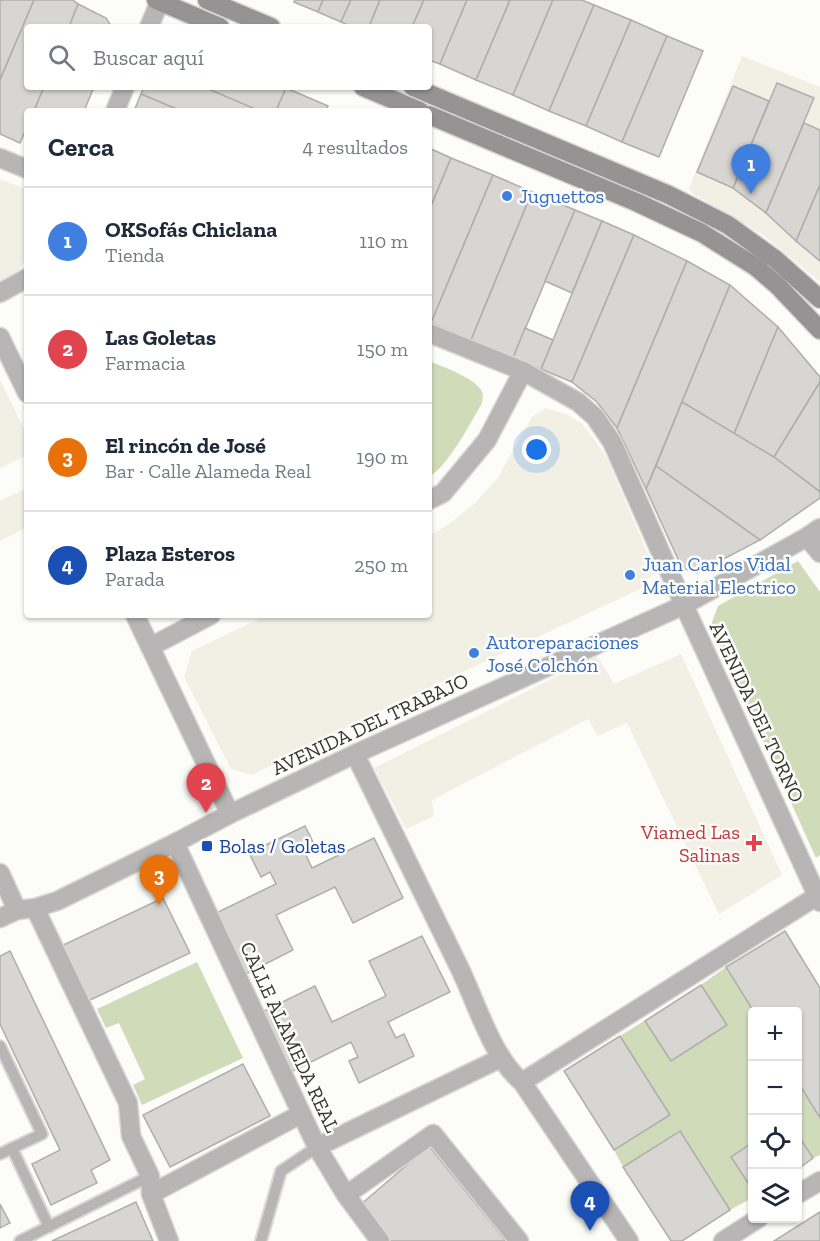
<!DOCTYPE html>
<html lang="es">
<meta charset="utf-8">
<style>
:root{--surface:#fff;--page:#f2f2f3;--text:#1f2937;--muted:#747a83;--line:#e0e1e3;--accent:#2b6c7f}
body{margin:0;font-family:"Zilla Slab",serif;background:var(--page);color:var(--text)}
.controls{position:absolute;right:18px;bottom:18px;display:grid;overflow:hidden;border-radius:6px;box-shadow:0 2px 4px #0004}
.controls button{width:54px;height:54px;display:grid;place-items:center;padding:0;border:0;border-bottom:2px solid var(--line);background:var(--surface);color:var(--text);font:30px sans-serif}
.you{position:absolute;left:537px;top:450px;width:21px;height:21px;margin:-15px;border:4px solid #fff;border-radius:50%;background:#1a73e8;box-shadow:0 0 0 9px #1a73e833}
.badge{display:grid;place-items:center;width:39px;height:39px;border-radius:50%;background:var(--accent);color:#fff;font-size:20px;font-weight:700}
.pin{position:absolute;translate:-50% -50px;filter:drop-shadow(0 2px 3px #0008)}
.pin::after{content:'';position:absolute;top:32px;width:21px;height:18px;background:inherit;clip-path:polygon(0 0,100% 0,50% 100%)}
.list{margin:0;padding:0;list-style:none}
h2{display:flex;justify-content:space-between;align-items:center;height:78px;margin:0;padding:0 24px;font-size:26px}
h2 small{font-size:20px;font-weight:400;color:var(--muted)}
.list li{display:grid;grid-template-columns:39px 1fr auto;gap:18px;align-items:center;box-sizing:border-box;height:108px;padding:0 24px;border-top:2px solid var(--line)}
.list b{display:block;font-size:22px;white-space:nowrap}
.list p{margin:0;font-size:20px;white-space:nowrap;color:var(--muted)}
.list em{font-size:20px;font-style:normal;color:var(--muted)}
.icon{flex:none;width:33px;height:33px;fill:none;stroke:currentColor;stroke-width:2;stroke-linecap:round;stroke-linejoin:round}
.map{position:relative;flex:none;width:820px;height:1241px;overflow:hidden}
.search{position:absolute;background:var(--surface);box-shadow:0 2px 4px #0004;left:24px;top:24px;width:408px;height:66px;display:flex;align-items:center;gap:15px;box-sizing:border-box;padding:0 21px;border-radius:6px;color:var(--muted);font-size:22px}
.panel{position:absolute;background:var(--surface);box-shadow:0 2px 4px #0004;left:24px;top:108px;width:408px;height:510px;border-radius:6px}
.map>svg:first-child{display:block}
.built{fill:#f2f0e5}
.green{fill:#d0dbba}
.building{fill:#d7d6d3;stroke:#aeaeaa;stroke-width:1.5}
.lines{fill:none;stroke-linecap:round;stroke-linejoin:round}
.service-casing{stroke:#d8d8d4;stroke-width:14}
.minor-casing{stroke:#d8d8d4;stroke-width:21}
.tertiary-casing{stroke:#d8d8d4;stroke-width:21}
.secondary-casing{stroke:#d8d8d4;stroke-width:21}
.service{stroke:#b7b5b5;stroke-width:10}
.minor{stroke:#b7b5b5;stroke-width:18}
.tertiary{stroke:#b7b5b5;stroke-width:18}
.secondary{stroke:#959393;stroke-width:18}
.shop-dot{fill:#3f7fe0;stroke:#fcfcf8;stroke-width:2}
.health-dot{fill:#e0444e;stroke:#fcfcf8;stroke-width:2}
.transit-dot{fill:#1a4fb4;stroke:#fcfcf8;stroke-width:2}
.labels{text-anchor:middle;stroke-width:5;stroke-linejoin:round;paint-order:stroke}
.shop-label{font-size:20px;fill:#366cbe;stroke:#fcfcf8;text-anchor:start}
.street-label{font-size:20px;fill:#333331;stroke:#fcfcf8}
.health-label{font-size:20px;fill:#be3a42;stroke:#fcfcf8;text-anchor:end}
.transit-label{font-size:20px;fill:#164399;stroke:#fcfcf8;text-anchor:start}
</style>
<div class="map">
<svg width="820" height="1241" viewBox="0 0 820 1241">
<rect width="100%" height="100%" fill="#fcfcf8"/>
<g class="built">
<path d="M742 56 820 87V282L763 235 693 194 689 188Z"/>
<path d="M0 179 27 190V257L17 273 0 281Z"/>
<path d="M0 380 27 435V455L0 468Z"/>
<path d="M545 408 568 415 582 424 594 439 608 460 655 571 640 589 361 720 252 775 231 769 184 677 192 651 267 615H429V536L449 524 473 505 497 479 532 417Z"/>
<path d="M27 488V527L0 541V501Z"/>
<path d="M681 654 782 875 719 914 627 723 598 736 588 719 432 800 434 816 406 829 374 768 597 656 614 684Z"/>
</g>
<g class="green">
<path d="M429 361C443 367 479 379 483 394 483 395 482 402 482 403 470 424 448 466 429 477Z"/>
<path d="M798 561 820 592V855L816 858 711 625 718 606Z"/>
<path d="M197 962 243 1058 142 1105 133 1085 145 1079 119 1023 106 1028 97 1009Z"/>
<path d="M726 967 754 1011 752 1143 731 1157 752 1189V1198L730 1210 680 1130 623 1167 614 1150 670 1115 620 1036 701 985Z"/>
<path d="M798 1082 820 1118V1155L813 1158 798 1135Z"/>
</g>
<g class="building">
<path d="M0 0H34L0 80Z"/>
<path d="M34 0H73L78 4 69 27H27V87H44L34 111H27V127L20 143 0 134V80Z"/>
<path d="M295 0H323L318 12 294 2Z"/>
<path d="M323 0H351L341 22 318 12Z"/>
<path d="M351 0H380L369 27H352L341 22Z"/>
<path d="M380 0H424L412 27H369Z"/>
<path d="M424 0H467L440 64 429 60V27H412Z"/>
<path d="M467 0H510L476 80 440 64Z"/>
<path d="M510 0H553L513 95 476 80Z"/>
<path d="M553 0H582L594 5 549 111 513 95Z"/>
<path d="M78 4 106 18 112 27H69Z"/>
<path d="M594 5 631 20 586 126 549 111Z"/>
<path d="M631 20 667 36 622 142 586 126Z"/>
<path d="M667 36 703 51 659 157 622 142Z"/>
<path d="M777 83 814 98 766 213 733 188Z"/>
<path d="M733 86 769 101 733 188 697 172Z"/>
<path d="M44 87H94L84 111H34Z"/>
<path d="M144 87H204L260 111H181L141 94Z"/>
<path d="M204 87H283L286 88 276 111H260Z"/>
<path d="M286 88 328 106 326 111H276Z"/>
<path d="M141 94 181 111H134Z"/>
<path d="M804 123 820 130V185L796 241 766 213Z"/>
<path d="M429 148 451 158 429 211Z"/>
<path d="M451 158 493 175 431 323 429 322V211Z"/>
<path d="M493 175 532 192 471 340 431 323Z"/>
<path d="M820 185V261L796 241Z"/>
<path d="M532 192 575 210 513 358 471 340Z"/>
<path d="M575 210 602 221 572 293 545 281Z"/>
<path d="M602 221 634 235 572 382 541 369Z"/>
<path d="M634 235 687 261 617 428 597 402 572 382Z"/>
<path d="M687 261 730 285 646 489 617 428Z"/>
<path d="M730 285 778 327 734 434 682 402Z"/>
<path d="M778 327 820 377V382L774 457 734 434Z"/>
<path d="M525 328 553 340 541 369 513 358Z"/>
<path d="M820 382V492L774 457Z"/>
<path d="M682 402 774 457 820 492V498L760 540 656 466Z"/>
<path d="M656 466 760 540 697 573 682 568 646 489Z"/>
<path d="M305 826 316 848 305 853 312 868 374 838 403 898 353 923 335 887 276 915 293 950 244 975 214 914 276 884 270 872 261 877 249 853Z"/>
<path d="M163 898 190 953 88 1001 61 946Z"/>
<path d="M785 931 820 988V1118L798 1082V1012H754L726 967Z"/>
<path d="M422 936 450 992 388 1022 396 1038 404 1034 414 1056 359 1083 349 1061 358 1057 351 1042 291 1072 262 1012 315 986 332 1022 386 996 369 961Z"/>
<path d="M10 951 110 1160 91 1170 97 1183 51 1205 32 1164 60 1150 0 1024V956Z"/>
<path d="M701 985 727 1025 671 1061 645 1021Z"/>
<path d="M620 1036 670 1115 614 1150 564 1071Z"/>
<path d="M243 1064 270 1116 170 1167 143 1115Z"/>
<path d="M680 1131 730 1210 682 1241H671L623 1167Z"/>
<path d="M798 1135 813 1158 798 1169Z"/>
<path d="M752 1143V1189L731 1157Z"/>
<path d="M429 1146 506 1241H389L359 1206Z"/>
<path d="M136 1202 153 1241H52Z"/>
<path d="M0 1204 10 1223 0 1228Z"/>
<path d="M820 1212V1241H774Z"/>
</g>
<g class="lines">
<g class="service-casing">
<g id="service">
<path d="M0 1046 42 1134 0 1154"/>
<path d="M12 1148 49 1227"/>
<path d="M20 1241 150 1176"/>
<path d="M261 1241 281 1171 317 1147"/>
</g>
</g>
<g class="minor-casing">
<g id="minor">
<path d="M0 337 27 393"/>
<path d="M429 500 443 493 487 440 523 371"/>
<path d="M807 537 820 553"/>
<path d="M135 615 230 814"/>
<path d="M150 647 211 615"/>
<path d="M355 754C390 827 426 899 461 971 477 1005 493 1058 522 1082L629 1241"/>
<path d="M175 843 317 1147 346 1195 380 1241"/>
<path d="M0 873 17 910"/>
<path d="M35 908 128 1103 131 1136 150 1176 151 1194 169 1241"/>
<path d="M522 1082 817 896"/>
<path d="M317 1147 501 1058"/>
<path d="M151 1194 301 1114"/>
<path d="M798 1194 820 1181"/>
<path d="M346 1195 433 1134 519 1241"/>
<path d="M723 1241 759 1218"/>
</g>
</g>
<g class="tertiary-casing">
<g id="tertiary">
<path d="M149 27 160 1"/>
<path d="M115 111 125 87"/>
<path d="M0 158 27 169"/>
<path d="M0 293 27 278"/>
<path d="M429 333 523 371 578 402 595 417 612 442 684 605 820 902"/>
<path d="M0 918 17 910 35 908 57 901 175 843 230 814 355 754 684 605 807 537 820 528"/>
</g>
</g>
<g class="secondary-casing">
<g id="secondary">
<path d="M156 0 220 27"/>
<path d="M207 0 271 27"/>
<path d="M363 87 420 111"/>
<path d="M413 87 669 195 728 225 775 259 820 299"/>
<path d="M429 115 636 202 702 233 756 267 778 286 820 330"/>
</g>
</g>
<use href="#service" class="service"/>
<use href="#minor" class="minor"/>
<use href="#tertiary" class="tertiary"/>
<use href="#secondary" class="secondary"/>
</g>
<g class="shop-dot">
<circle cx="507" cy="196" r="6"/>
<circle cx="630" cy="575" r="6"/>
<circle cx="474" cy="653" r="6"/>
</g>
<path class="health-dot" d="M751 834h6v6h6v6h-6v6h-6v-6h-6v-6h6z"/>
<rect class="transit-dot" x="201" y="840" width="12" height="12" rx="3"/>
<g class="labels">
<g class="shop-label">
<text x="519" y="203">Juguettos</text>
<text x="642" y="571">Juan Carlos Vidal<tspan x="642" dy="23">Material Electrico</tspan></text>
<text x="486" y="649">Autoreparaciones<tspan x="486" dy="23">José Colchón</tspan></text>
</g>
<g class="street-label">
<text transform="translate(757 712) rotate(65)" y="7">AVENIDA DEL TORNO</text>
<text transform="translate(370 724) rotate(-25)" y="7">AVENIDA DEL TRABAJO</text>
<text transform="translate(290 1037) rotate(65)" y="7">CALLE ALAMEDA REAL</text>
</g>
<g class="health-label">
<text x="740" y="839">Viamed Las<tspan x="740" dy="23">Salinas</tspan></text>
</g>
<g class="transit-label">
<text x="219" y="853">Bolas / Goletas</text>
</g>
</g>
</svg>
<div class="controls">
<button>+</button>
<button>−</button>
<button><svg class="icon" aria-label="locate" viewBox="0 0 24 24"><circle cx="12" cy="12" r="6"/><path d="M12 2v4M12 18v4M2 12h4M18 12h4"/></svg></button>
<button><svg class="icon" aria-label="layers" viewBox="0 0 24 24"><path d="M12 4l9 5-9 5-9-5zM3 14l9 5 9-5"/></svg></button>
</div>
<div class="you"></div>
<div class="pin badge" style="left:751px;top:194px;background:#3f7fe0">1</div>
<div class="pin badge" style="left:206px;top:813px;background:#e0444e">2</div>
<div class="pin badge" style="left:159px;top:905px;background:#e8710a">3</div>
<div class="pin badge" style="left:590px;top:1231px;background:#1a4fb4">4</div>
<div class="search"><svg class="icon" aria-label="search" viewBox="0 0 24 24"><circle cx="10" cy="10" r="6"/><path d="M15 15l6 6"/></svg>Buscar aquí</div>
<section class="panel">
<h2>Cerca<small>4 resultados</small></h2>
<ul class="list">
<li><span class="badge" style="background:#3f7fe0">1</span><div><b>OKSofás Chiclana</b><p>Tienda</p></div><em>110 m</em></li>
<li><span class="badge" style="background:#e0444e">2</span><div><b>Las Goletas</b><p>Farmacia</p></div><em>150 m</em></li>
<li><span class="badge" style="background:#e8710a">3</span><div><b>El rincón de José</b><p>Bar · Calle Alameda Real</p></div><em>190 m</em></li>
<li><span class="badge" style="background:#1a4fb4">4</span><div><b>Plaza Esteros</b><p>Parada</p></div><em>250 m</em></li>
</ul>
</section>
</div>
